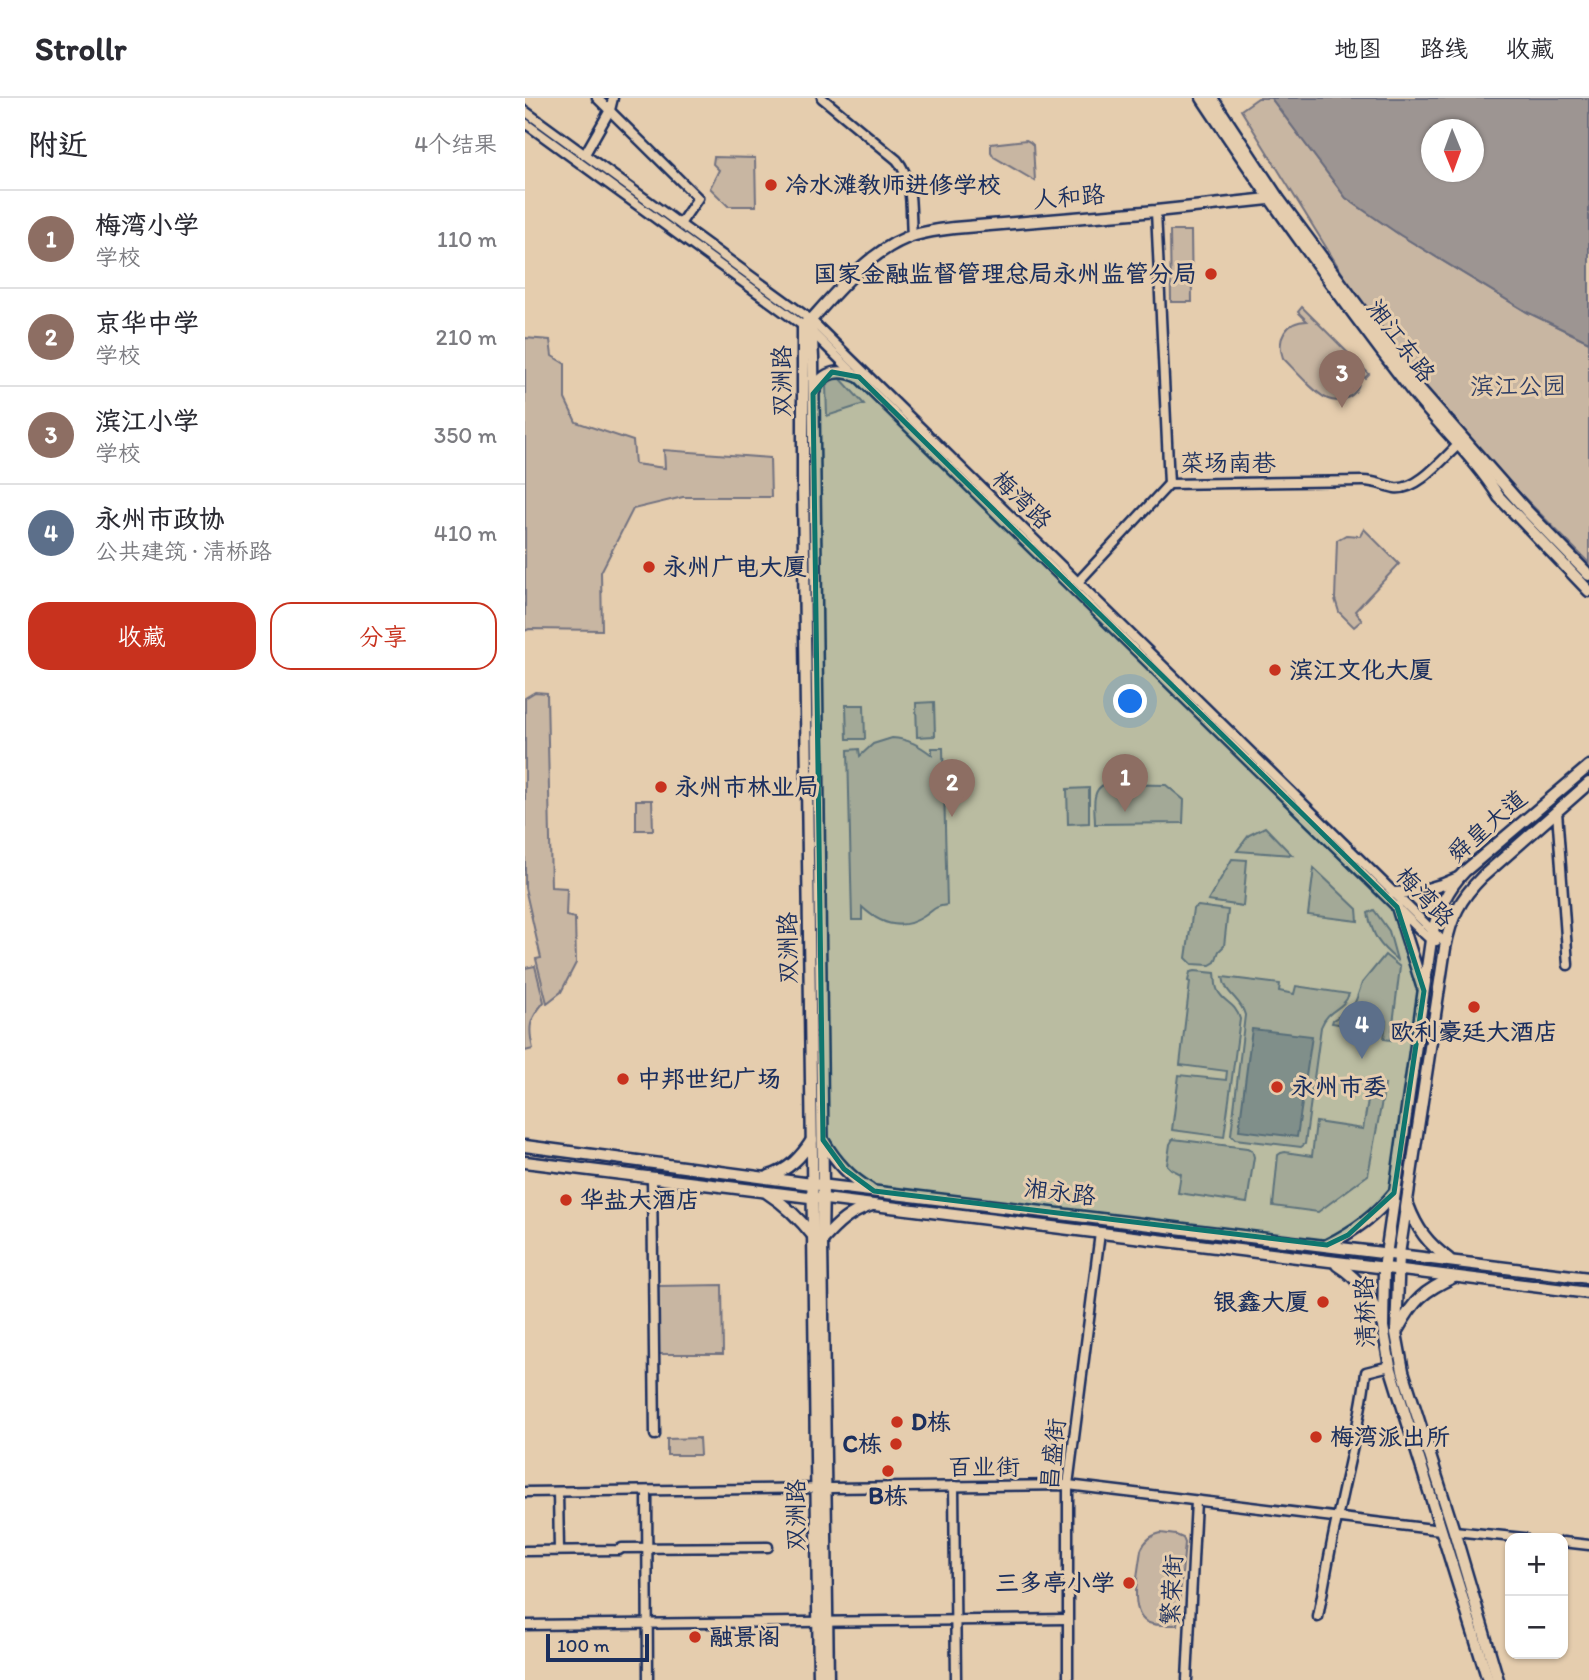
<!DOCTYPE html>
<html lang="zh">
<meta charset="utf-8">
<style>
:root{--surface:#fff;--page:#f7f7f7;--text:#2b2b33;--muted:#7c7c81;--line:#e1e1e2;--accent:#c8321e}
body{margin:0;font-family:Itim,"LXGW WenKai TC",sans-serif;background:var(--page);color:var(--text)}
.controls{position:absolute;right:21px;bottom:21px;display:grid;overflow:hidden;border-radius:14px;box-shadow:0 2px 5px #0004}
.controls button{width:63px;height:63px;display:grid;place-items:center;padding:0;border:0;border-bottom:2px solid var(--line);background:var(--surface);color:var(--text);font:35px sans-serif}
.compass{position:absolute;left:896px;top:21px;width:63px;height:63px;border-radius:50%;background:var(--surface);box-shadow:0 2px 5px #0004;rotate:179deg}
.scale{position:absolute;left:21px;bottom:18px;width:103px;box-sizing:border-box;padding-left:7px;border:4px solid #1b2f5e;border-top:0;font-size:19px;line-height:24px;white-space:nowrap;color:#1b2f5e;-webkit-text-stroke:5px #e5cdae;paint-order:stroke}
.you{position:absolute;left:606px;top:604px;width:24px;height:24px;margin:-18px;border:5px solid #fff;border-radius:50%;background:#1a73e8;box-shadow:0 0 0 10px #1a73e833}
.badge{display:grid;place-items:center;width:46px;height:46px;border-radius:50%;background:var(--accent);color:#fff;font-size:23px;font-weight:700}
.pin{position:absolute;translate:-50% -58px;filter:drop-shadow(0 2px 4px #0008)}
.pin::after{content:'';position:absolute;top:37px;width:24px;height:21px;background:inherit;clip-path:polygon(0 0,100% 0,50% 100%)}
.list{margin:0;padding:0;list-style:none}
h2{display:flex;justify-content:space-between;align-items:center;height:91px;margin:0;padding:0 28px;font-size:30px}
h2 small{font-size:23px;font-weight:400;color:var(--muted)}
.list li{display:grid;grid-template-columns:46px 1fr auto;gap:21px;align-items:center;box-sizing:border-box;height:98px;padding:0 28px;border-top:2px solid var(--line)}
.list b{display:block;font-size:26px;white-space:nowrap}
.list p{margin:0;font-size:23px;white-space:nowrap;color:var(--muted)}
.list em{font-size:23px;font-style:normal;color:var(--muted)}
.actions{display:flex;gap:14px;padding:21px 28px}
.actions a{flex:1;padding:16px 0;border:2px solid var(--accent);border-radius:21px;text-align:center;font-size:24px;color:var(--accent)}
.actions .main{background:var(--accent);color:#fff}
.map{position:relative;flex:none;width:1064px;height:1582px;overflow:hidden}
header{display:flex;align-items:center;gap:42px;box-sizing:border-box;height:98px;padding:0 35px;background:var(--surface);border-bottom:2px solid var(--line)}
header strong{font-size:33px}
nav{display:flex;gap:38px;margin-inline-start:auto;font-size:24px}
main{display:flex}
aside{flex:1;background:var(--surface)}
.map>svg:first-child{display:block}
.green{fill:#c8b6a2;stroke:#727280;stroke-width:2}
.water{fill:#9d9592;stroke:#696c7d;stroke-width:2;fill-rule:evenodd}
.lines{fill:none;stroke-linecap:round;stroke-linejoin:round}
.minor-casing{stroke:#1b2f5e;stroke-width:13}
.major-casing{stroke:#1b2f5e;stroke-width:15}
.minor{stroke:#e5cdae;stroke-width:8}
.major{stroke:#e5cdae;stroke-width:10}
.marked{fill:#0f766e;fill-opacity:0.2;stroke:#0f766e;stroke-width:5;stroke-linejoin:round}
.poi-dot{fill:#c8321e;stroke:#e5cdae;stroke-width:2.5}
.labels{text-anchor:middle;stroke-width:6;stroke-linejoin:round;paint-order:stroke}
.poi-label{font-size:24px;font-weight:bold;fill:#1b2f5e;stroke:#e5cdae;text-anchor:start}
.street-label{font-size:24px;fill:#1b2f5e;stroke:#e5cdae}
.park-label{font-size:24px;fill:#2c3c65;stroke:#e5cdae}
</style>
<header>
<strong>Strollr</strong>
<nav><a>地图</a><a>路线</a><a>收藏</a></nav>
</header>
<main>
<aside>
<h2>附近<small>4个结果</small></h2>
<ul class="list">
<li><span class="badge" style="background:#8d6e63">1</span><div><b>梅湾小学</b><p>学校</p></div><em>110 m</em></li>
<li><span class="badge" style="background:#8d6e63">2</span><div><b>京华中学</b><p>学校</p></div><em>210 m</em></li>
<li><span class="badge" style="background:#8d6e63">3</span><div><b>滨江小学</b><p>学校</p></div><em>350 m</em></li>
<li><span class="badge" style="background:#5c6f8a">4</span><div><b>永州市政协</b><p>公共建筑 · 清桥路</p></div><em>410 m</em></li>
</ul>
<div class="actions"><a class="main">收藏</a><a>分享</a></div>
</aside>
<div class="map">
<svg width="1064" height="1582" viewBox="0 0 1064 1582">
<rect width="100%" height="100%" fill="#e5cdae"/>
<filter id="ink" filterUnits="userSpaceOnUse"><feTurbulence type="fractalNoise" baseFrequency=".0143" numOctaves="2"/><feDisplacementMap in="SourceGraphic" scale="14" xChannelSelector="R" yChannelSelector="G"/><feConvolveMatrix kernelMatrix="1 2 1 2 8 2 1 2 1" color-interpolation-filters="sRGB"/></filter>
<g filter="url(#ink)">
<g class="green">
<path d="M733 0H746L821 100 875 137 1002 214 1064 244V465L975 375 921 315 887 272 827 191 716 12Z"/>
<path d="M501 42 505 44 508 47 510 83 469 59 466 54V46Z"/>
<path d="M189 59 230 60 231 108H203L185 90 194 72 188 66Z"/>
<path d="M645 133H666L667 204H646Z"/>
<path d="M777 209 844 276 840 280 835 276C835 286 833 294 824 299 817 303 810 304 803 301 790 296 769 271 758 260 751 241 761 223 782 223L773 214Z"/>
<path d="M0 240 25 242 27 258 40 266V301L51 324 108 343 110 366 140 370 139 352 245 360 246 399H158L108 411 76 474 77 532 4 531 0 533Z"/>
<path d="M308 281H316L339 306 302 318 301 287Z"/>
<path d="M839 431 874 466 830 513 837 522 829 529 814 514 810 501 812 442 821 437 835 438Z"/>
<path d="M10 594 22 595 26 789 42 790 41 818 50 820 51 865 36 894 22 905 11 861 16 860 0 790V600Z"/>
<path d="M409 604 410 638 392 639 391 605Z"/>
<path d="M321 607H339L340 641H322Z"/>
<path d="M367 640C383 641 394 647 407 657V650H418L422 807C407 809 410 812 398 819 376 833 355 826 337 809V822H327L323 652 334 651 335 658 348 646Z"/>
<path d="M580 686 641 687 659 702 658 725 570 726C570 712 565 692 580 686Z"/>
<path d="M564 690V725L543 726 542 691Z"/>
<path d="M111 702H127L128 732H111Z"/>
<path d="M740 729 767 757 712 753 724 737Z"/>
<path d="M707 761 722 762 718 808 683 803Z"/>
<path d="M789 770 832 811 833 823 783 817Z"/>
<path d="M673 808 703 812 699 848 694 853 690 864 685 867 667 866 661 860 668 811Z"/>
<path d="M849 812 864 833 872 862C854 847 848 839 843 815Z"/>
<path d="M860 857 875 869 866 942 859 941 861 923 833 920 831 929 807 925 808 922 822 913 828 908 831 902 837 885Z"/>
<path d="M10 868 19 904C4 922 3 929 8 951L0 953V870Z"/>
<path d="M670 873 690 875C691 881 690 888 693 893 699 905 710 904 715 921L699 1039 647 1032 654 977 701 982 702 973 655 967 665 884 663 883 665 874Z"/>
<path d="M698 879 755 886 754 893 769 896 771 888 824 896C818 913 804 909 796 929L780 1046 776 1049 710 1041 706 1037 720 917C716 900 700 897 698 879Z"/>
<path d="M846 986 860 987 843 1077 793 1114 748 1108 753 1057 756 1055 760 1054 787 1058 791 1024 838 1031Z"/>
<path d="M648 1041 722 1050 727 1052 729 1059 722 1105 653 1095 656 1076 646 1071 642 1067 645 1046Z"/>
<path d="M197 1187 198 1256H134L133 1188Z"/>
<path d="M174 1340 175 1357H142V1341Z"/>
<path d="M636 1435 651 1437 658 1440 660 1445 652 1527C643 1527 632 1528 624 1525 602 1517 614 1470 616 1452 620 1442 626 1437 636 1435Z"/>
</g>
<g class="water">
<path d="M746 0H1064V244L1002 214 875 137 821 100ZM906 32H948V74H906Z"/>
<path d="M727 931 787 938 772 1039 714 1032Z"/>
</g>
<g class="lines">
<g class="minor-casing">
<g id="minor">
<path d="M72 0 173 100 155 126"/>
<path d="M297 0 372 62C389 82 385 113 387 138"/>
<path d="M0 13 286 222 920 845"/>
<path d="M0 25 288 235 894 831 906 842 911 843"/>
<path d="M60 56 85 12 88 0"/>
<path d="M631 113 644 386 838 383C851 383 859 388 870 390 892 393 918 361 933 347"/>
<path d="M553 484 644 386"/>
<path d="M1032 713 1043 867"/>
<path d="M127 1080 130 1337"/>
<path d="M429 1388 431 1582"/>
<path d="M122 1393 123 1582"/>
<path d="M0 1394 543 1387 916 1432"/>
<path d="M33 1394 34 1452"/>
<path d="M929 1433 999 1440"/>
<path d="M1038 1444 1064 1447"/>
<path d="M0 1453 94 1452 97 1450 243 1449"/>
<path d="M793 1519C800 1482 806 1444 815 1407 824 1363 836 1320 841 1274L865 1268"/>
<path d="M0 1527 542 1521"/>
<path d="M543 1582V1387L575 1135"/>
<path d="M662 1582 671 1403"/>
</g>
</g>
<g class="major-casing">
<g id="major">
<path d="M677 0C743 100 813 197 886 292 914 328 950 360 974 399L1064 493"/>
<path d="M687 0 753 100 893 289 1001 412 1064 477"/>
<path d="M286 222 288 260 298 1087 297 1143 303 1582"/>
<path d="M290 292C298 272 316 271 334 279"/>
<path d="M869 795C893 795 912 790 933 780"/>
<path d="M872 809 897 888"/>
<path d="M298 1042C310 1063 324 1079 345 1091"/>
<path d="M0 1048 279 1085 1064 1180"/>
<path d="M0 1064 1064 1195"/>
<path d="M244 1078C264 1072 276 1059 287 1042"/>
<path d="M242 1095C261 1107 275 1121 289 1139"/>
<path d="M883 1107C892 1131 903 1146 924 1161"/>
<path d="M297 1143C313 1125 324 1115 347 1107"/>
<path d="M802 1147C831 1132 849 1119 869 1095"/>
<path d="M812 1167C837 1183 845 1198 857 1226"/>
<path d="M873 1231C889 1202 898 1193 929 1179"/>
<path d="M294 1582 278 387V227L286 222C312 193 344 155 381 140 396 134 412 132 429 130L631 113 753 100"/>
<path d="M963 1582 865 1268 858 1229 859 1171 906 842C911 816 921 792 940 773L1064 668"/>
<path d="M973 1582 929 1433 878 1273 871 1235 874 1156 920 850C926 819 935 801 957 779L1064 685"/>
</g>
</g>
<use href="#minor" class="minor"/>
<use href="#major" class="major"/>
</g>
</g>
<path class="marked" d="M307 274 334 279 872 809 899 893 869 1095 823 1137 802 1147 349 1093 319 1071 298 1042 288 296Z"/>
<g class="poi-dot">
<circle cx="246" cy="87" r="7"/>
<circle cx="686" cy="176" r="7"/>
<circle cx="124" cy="469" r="7"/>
<circle cx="750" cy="572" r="7"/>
<circle cx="136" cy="689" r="7"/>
<circle cx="949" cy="909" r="7"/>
<circle cx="98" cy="981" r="7"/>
<circle cx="752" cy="989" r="7"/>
<circle cx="41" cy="1102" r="7"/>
<circle cx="798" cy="1204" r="7"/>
<circle cx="372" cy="1324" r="7"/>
<circle cx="791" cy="1339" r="7"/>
<circle cx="371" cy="1346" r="7"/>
<circle cx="363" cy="1373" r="7"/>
<circle cx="604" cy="1485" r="7"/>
<circle cx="170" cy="1539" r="7"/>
</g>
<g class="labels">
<g class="poi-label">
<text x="260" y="95">冷水滩教师进修学校</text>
<text x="672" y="184" text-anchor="end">国家金融监督管理总局永州监管分局</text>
<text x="138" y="477">永州广电大厦</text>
<text x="764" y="580">滨江文化大厦</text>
<text x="150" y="697">永州市林业局</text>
<text x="949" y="942" text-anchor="middle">欧利豪廷大酒店</text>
<text x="112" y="989">中邦世纪广场</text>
<text x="766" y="997">永州市委</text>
<text x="55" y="1110">华盐大酒店</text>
<text x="784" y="1212" text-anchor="end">银鑫大厦</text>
<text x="386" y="1332">D栋</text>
<text x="805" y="1347">梅湾派出所</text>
<text x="357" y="1354" text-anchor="end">C栋</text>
<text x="363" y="1406" text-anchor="middle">B栋</text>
<text x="590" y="1493" text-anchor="end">三多亭小学</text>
<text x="184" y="1547">融景阁</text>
</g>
<g class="street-label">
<text transform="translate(544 99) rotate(-5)" y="8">人和路</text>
<text transform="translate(876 243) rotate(53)" y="8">湘江东路</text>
<text transform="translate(257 283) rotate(-90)" y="8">双洲路</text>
<text x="703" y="373">菜场南巷</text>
<text transform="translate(497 402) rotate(44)" y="8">梅湾路</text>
<text transform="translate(962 728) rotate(-41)" y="8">舜皇大道</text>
<text transform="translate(900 799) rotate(46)" y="8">梅湾路</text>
<text transform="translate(263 850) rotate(-91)" y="8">双洲路</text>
<text transform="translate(535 1094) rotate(7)" y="8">湘永路</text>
<text transform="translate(840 1214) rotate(-92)" y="8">清桥路</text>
<text transform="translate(528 1356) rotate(-84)" y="8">昌盛街</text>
<text x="459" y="1377">百业街</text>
<text transform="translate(271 1417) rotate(-90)" y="8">双洲路</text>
<text transform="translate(647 1492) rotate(-87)" y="8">繁荣街</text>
</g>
<g class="park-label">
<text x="993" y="296">滨江公园</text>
</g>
</g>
</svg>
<div class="controls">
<button>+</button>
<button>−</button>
</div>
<svg class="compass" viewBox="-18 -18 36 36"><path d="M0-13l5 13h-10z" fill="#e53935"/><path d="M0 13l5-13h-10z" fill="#7c7c81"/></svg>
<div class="scale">100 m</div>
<div class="you"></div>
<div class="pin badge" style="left:600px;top:714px;background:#8d6e63">1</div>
<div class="pin badge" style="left:427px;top:719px;background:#8d6e63">2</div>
<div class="pin badge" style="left:817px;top:310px;background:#8d6e63">3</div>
<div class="pin badge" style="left:837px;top:961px;background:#5c6f8a">4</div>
</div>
</main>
